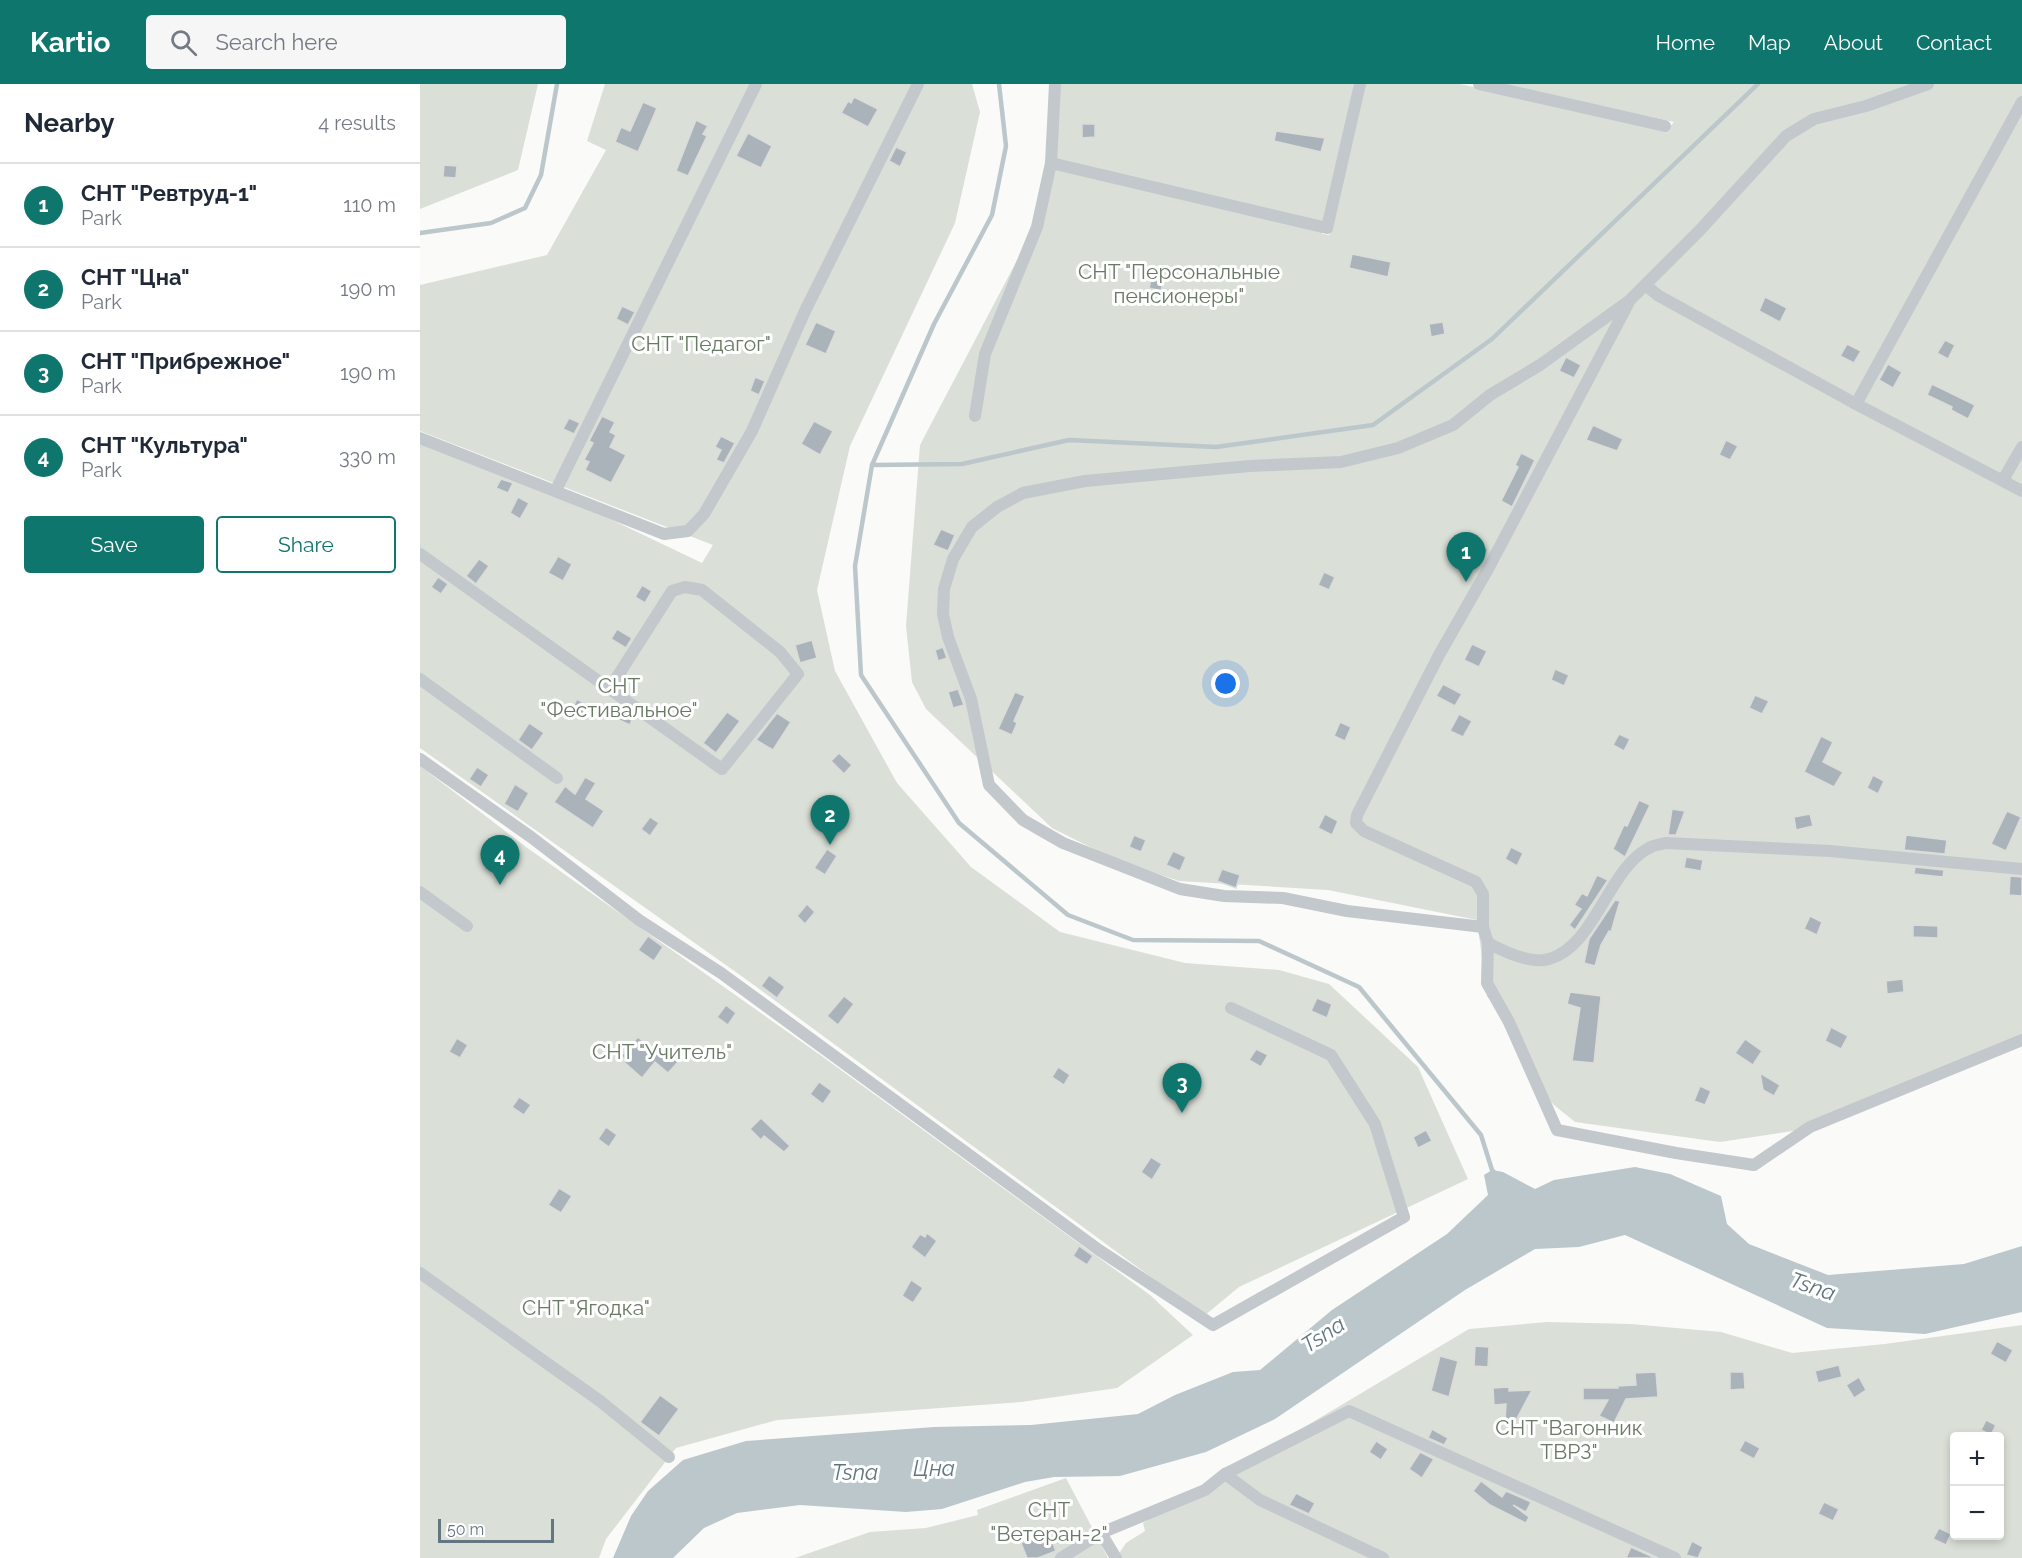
<!DOCTYPE html>
<meta charset="utf-8">
<style>
:root{--surface:#fff;--page:#f6f6f7;--text:#1f2937;--muted:#747a83;--line:#e0e1e3;--accent:#0f766e}
body{margin:0;font-family:Raleway,sans-serif;background:var(--page);color:var(--text)}
.controls{position:absolute;right:18px;bottom:18px;display:grid;overflow:hidden;border-radius:6px;box-shadow:0 3px 9px #0003}
.controls button{width:54px;height:54px;display:grid;place-items:center;padding:0;border:0;border-bottom:2px solid var(--line);background:var(--surface);color:var(--text);font:30px sans-serif}
.scale{position:absolute;left:18px;bottom:15px;width:116px;box-sizing:border-box;padding-left:6px;border:3px solid #657683;border-top:0;font-size:16px;line-height:21px;white-space:nowrap;color:#657683;-webkit-text-stroke:4px #fff;paint-order:stroke}
.you{position:absolute;left:806px;top:600px;width:21px;height:21px;margin:-15px;border:4px solid #fff;border-radius:50%;background:#1a73e8;box-shadow:0 0 0 9px #1a73e833}
.badge{display:grid;place-items:center;width:39px;height:39px;border-radius:50%;background:var(--accent);color:#fff;font-size:20px;font-weight:700}
.pin{position:absolute;translate:-50% -50px;filter:drop-shadow(0 2px 3px #0008)}
.pin::after{content:'';position:absolute;top:32px;width:21px;height:18px;background:inherit;clip-path:polygon(0 0,100% 0,50% 100%)}
.list{margin:0;padding:0;list-style:none}
h2{display:flex;justify-content:space-between;align-items:center;height:78px;margin:0;padding:0 24px;font-size:26px}
h2 small{font-size:20px;font-weight:400;color:var(--muted)}
.list li{display:grid;grid-template-columns:39px 1fr auto;gap:18px;align-items:center;box-sizing:border-box;height:84px;padding:0 24px;border-top:2px solid var(--line)}
.list b{display:block;font-size:22px;white-space:nowrap}
.list p{margin:0;font-size:20px;white-space:nowrap;color:var(--muted)}
.list em{font-size:20px;font-style:normal;color:var(--muted)}
.actions{display:flex;gap:12px;padding:18px 24px}
.actions a{flex:1;padding:14px 0;border:2px solid var(--accent);border-radius:6px;text-align:center;font-size:21px;color:var(--accent)}
.actions .main{background:var(--accent);color:#fff}
.icon{flex:none;width:33px;height:33px;fill:none;stroke:currentColor;stroke-width:2;stroke-linecap:round;stroke-linejoin:round}
.map{position:relative;flex:none;width:1602px;height:1474px;overflow:hidden}
header{display:flex;align-items:center;gap:36px;box-sizing:border-box;height:84px;padding:0 30px;background:var(--accent);color:#fff}
header strong{font-size:28px}
nav{display:flex;gap:33px;margin-inline-start:auto;font-size:21px}
.search{width:420px;height:54px;background:var(--page);display:flex;align-items:center;gap:15px;box-sizing:border-box;padding:0 21px;border-radius:6px;color:var(--muted);font-size:22px}
main{display:flex}
aside{flex:1;background:var(--surface)}
.map>svg:first-child{display:block}
.green{fill:#dadfd7;fill-rule:evenodd}
.water{fill:#bbc7cb}
.lines{fill:none;stroke-linecap:round;stroke-linejoin:round}
.stream{stroke:#bbc7cb;stroke-width:4.5}
.building{fill:#aab3b9;stroke:#dcdcda;stroke-width:1.5}
.street{stroke:#c3c8cc;stroke-width:12}
.labels{text-anchor:middle;stroke-width:6;stroke-linejoin:round;paint-order:stroke}
.park-label{font-size:21px;fill:#687a64;stroke:#fff}
.water-label{font-size:22px;font-style:italic;fill:#60757c;stroke:#fff}
</style>
<header>
<strong>Kartio</strong>
<div class="search"><svg class="icon" aria-label="search" viewBox="0 0 24 24"><circle cx="10" cy="10" r="6"/><path d="M15 15l6 6"/></svg>Search here</div>
<nav><a>Home</a><a>Map</a><a>About</a><a>Contact</a></nav>
</header>
<main>
<aside>
<h2>Nearby<small>4 results</small></h2>
<ul class="list">
<li><span class="badge">1</span><div><b>СНТ &quot;Ревтруд-1&quot;</b><p>Park</p></div><em>110 m</em></li>
<li><span class="badge">2</span><div><b>СНТ &quot;Цна&quot;</b><p>Park</p></div><em>190 m</em></li>
<li><span class="badge">3</span><div><b>СНТ &quot;Прибрежное&quot;</b><p>Park</p></div><em>190 m</em></li>
<li><span class="badge">4</span><div><b>СНТ &quot;Культура&quot;</b><p>Park</p></div><em>330 m</em></li>
</ul>
<div class="actions"><a class="main">Save</a><a>Share</a></div>
</aside>
<div class="map">
<svg width="1602" height="1474" viewBox="0 0 1602 1474">
<rect width="100%" height="100%" fill="#fafaf8"/>
<g class="green">
<path d="M0 0H118L98 86 0 125Z"/>
<path d="M185 0H552L560 28 535 139 430 362 397 506 415 587 477 699 551 783 640 848 765 879 859 886 909 900 998 983 1048 1095 819 1203 784 1232 327 896 0 664V358L192 436 282 479 293 461 0 347V201L127 171 186 66 167 57Z"/>
<path d="M640 0H934L902 150 909 151 943 0H1040L1247 46 1254 38 1081 0H1602V955L1379 1046 1300 1058 1155 1038 1134 1021 1114 998 1097 949 1067 912 1057 836 908 806 759 797 694 775 632 744 506 625 492 598 486 542 500 361 605 161 611 162Z"/>
<path d="M0 682 106 763 403 973 730 1211 773 1251 697 1304 601 1318 357 1336 256 1364 186 1455 179 1474H0Z"/>
<path d="M1127 1238 1211 1240 1301 1248 1372 1269 1465 1260 1602 1241V1474H696L706 1459 725 1447 723 1439 1049 1245ZM1534 1352H1580V1452H1534Z"/>
<path d="M646 1394 688 1474H375L450 1448 506 1444 558 1431 557 1426Z"/>
</g>
<path class="water" d="M1215 1083 1250 1090 1301 1112 1307 1140 1329 1160 1408 1191 1544 1180 1602 1162V1228L1505 1250 1407 1244 1205 1151 1159 1163 1115 1165 1045 1206 855 1335 786 1368 700 1392 634 1393 605 1398 522 1425 486 1428 380 1421 317 1429 284 1444 253 1474H193L211 1432 228 1407 263 1376 326 1357 514 1343 611 1341 718 1330 755 1311 813 1288 840 1286 912 1226 1027 1150 1068 1111 1064 1091 1072 1086 1083 1088 1115 1105 1134 1096Z"/>
<g class="lines">
<g class="stream">
<path d="M579 0 586 62 572 131 514 240 452 381 435 482 441 591 539 739 648 831 713 856 839 857 939 903 1061 1051 1072 1086 1076 1090"/>
<path d="M0 149 71 139 105 124 121 91 137 0"/>
<path d="M452 381 542 380 649 356 796 363 953 341 1072 255 1338 0"/>
</g>
</g>
<g class="building">
<path d="M434 13 458 25 448 43 421 29 428 17 431 19Z"/>
<path d="M223 18 237 24 218 68 195 58 201 43 210 47Z"/>
<path d="M276 36 288 42 283 50 287 52 268 92 256 87Z"/>
<path d="M662 40H675V53L662 54Z"/>
<path d="M856 47 905 54 901 68 854 57Z"/>
<path d="M328 49 352 62 341 84 316 72Z"/>
<path d="M476 63 487 68 480 83 469 77Z"/>
<path d="M24 81 37 82 36 94 23 93Z"/>
<path d="M932 170 971 178 968 193 929 184Z"/>
<path d="M733 186 745 189 741 207 729 204Z"/>
<path d="M1345 213 1367 224 1360 238 1339 227Z"/>
<path d="M202 222 215 228 208 241 196 235Z"/>
<path d="M396 238 416 247 406 270 385 261Z"/>
<path d="M1023 238 1025 250 1011 253 1009 240Z"/>
<path d="M1525 256 1535 261 1528 275 1517 269Z"/>
<path d="M1427 260 1441 267 1434 279 1420 272Z"/>
<path d="M1146 273 1161 281 1154 294 1139 287Z"/>
<path d="M1468 280 1482 288 1473 304 1459 296Z"/>
<path d="M335 293 345 297 339 311 330 307Z"/>
<path d="M1512 300 1555 321 1548 335 1531 326 1532 323 1507 311Z"/>
<path d="M182 332 195 338 190 348 196 351 190 363 206 371 191 399 165 386 169 378 164 376 173 359 169 357Z"/>
<path d="M149 334 160 339 154 350 143 345Z"/>
<path d="M394 337 413 347 400 371 381 360Z"/>
<path d="M1173 341 1203 355 1197 367 1166 356Z"/>
<path d="M301 352 315 359 304 379 296 376 301 366 295 363Z"/>
<path d="M1306 356 1318 362 1310 376 1299 371Z"/>
<path d="M1101 369 1115 376 1092 423 1081 417 1098 383 1095 381Z"/>
<path d="M81 395 93 399 88 409 76 404Z"/>
<path d="M98 413 109 419 100 435 90 429Z"/>
<path d="M521 445 535 451 528 467 513 461Z"/>
<path d="M1056 460 1068 465 1061 480 1049 475Z"/>
<path d="M138 472 152 480 143 497 128 489Z"/>
<path d="M59 475 69 482 56 500 46 492Z"/>
<path d="M904 488 915 493 909 506 898 501Z"/>
<path d="M18 493 28 500 21 510 11 503Z"/>
<path d="M222 501 232 507 225 519 215 513Z"/>
<path d="M197 545 212 554 206 564 191 555Z"/>
<path d="M392 556 397 574 380 579 375 561Z"/>
<path d="M1052 560 1067 567 1059 583 1044 576Z"/>
<path d="M523 563 527 574 518 577 515 566Z"/>
<path d="M1135 585 1149 591 1144 602 1131 596Z"/>
<path d="M1023 600 1042 610 1035 622 1016 612Z"/>
<path d="M538 605 544 621 533 624 528 608Z"/>
<path d="M595 608 605 612 594 637 597 639 592 651 578 645Z"/>
<path d="M1335 611 1349 617 1342 630 1329 624Z"/>
<path d="M157 615 170 623 164 634 151 627Z"/>
<path d="M203 625 213 632 210 641 199 636Z"/>
<path d="M307 628 320 637 296 669 283 659Z"/>
<path d="M357 629 371 638 353 666 336 656Z"/>
<path d="M1039 630 1052 637 1043 653 1030 647Z"/>
<path d="M920 638 931 643 925 657 914 652Z"/>
<path d="M109 639 124 649 112 666 98 656Z"/>
<path d="M1199 650 1210 655 1204 667 1193 661Z"/>
<path d="M1401 652 1413 658 1403 678 1423 688 1414 703 1384 688Z"/>
<path d="M419 669 432 681 424 690 411 677Z"/>
<path d="M57 683 69 691 61 703 49 695Z"/>
<path d="M1453 691 1464 697 1458 710 1447 704Z"/>
<path d="M165 693 176 699 166 715 184 727 173 744 134 718 145 702 155 710Z"/>
<path d="M95 700 109 709 98 728 84 720Z"/>
<path d="M1219 716 1230 721 1205 773 1193 765 1204 741 1207 742Z"/>
<path d="M1252 725 1265 727 1256 751H1248Z"/>
<path d="M1587 727 1601 733 1586 767 1571 760Z"/>
<path d="M905 730 918 737 912 751 898 744Z"/>
<path d="M1390 730 1393 742 1376 746 1374 733Z"/>
<path d="M230 733 239 739 230 752 221 745Z"/>
<path d="M714 751 726 756 721 768 709 763Z"/>
<path d="M1486 751 1527 756 1525 770 1484 766Z"/>
<path d="M1091 763 1103 769 1097 782 1085 775Z"/>
<path d="M407 765 417 772 405 791 394 784Z"/>
<path d="M753 767 766 773 760 787 746 781Z"/>
<path d="M1266 773 1283 776 1281 787 1264 784Z"/>
<path d="M1495 783 1524 786 1523 793 1494 790Z"/>
<path d="M802 785 820 791 816 804 797 797Z"/>
<path d="M1177 791 1188 796 1155 846 1149 841 1161 825 1154 821 1162 809 1167 812Z"/>
<path d="M1590 792 1602 793V812L1589 811Z"/>
<path d="M1195 816 1200 817 1191 848 1189 847 1181 861 1175 882 1164 879 1169 855Z"/>
<path d="M387 820 395 828 385 840 377 832Z"/>
<path d="M1390 832 1402 838 1397 851 1384 845Z"/>
<path d="M1493 841 1518 842V854L1493 853Z"/>
<path d="M228 852 243 863 234 877 218 866Z"/>
<path d="M349 891 365 903 357 914 341 902Z"/>
<path d="M1483 895 1484 908 1467 910 1466 897Z"/>
<path d="M1150 908 1181 912 1174 979 1152 977 1160 924 1147 920Z"/>
<path d="M424 912 434 920 418 941 407 932Z"/>
<path d="M897 914 912 920 907 934 891 927Z"/>
<path d="M306 921 316 929 308 941 297 933Z"/>
<path d="M1411 943 1428 952 1421 965 1405 957Z"/>
<path d="M218 953 237 970 241 964 258 978 248 989 235 978 222 994 204 978 206 976 201 972Z"/>
<path d="M37 954 48 961 40 974 29 968Z"/>
<path d="M1325 955 1342 967 1333 981 1315 969Z"/>
<path d="M836 965 848 971 841 983 829 976Z"/>
<path d="M638 983 650 991 644 1001 632 993Z"/>
<path d="M1340 989 1360 1001 1354 1012 1343 1006Z"/>
<path d="M399 998 412 1007 403 1020 390 1010Z"/>
<path d="M1280 1002 1291 1007 1285 1021 1274 1017Z"/>
<path d="M99 1013 111 1021 104 1031 92 1023Z"/>
<path d="M341 1034 370 1062 364 1068 344 1052 341 1056 330 1045Z"/>
<path d="M186 1043 197 1051 189 1063 178 1055Z"/>
<path d="M1006 1046 1012 1057 998 1064 993 1053Z"/>
<path d="M731 1073 742 1080 732 1096 721 1088Z"/>
<path d="M139 1104 152 1112 141 1129 128 1121Z"/>
<path d="M507 1149 517 1157 505 1174 491 1163 500 1150 505 1153Z"/>
<path d="M659 1162 673 1172 667 1181 653 1172Z"/>
<path d="M491 1196 503 1204 493 1219 482 1212Z"/>
<path d="M1577 1257 1593 1266 1586 1279 1570 1270Z"/>
<path d="M1055 1262 1069 1263 1068 1283 1054 1282Z"/>
<path d="M1020 1272 1038 1277 1029 1313 1011 1307Z"/>
<path d="M1419 1281 1422 1293 1398 1299 1395 1287Z"/>
<path d="M1236 1288 1238 1313 1206 1315 1194 1339 1179 1332 1188 1316H1163V1304H1198L1197 1302 1216 1301 1215 1289Z"/>
<path d="M1310 1288H1324L1325 1305 1310 1306Z"/>
<path d="M1439 1293 1446 1306 1434 1314 1426 1301Z"/>
<path d="M1089 1303V1307L1112 1306 1095 1338 1085 1337 1086 1320 1074 1321 1073 1304Z"/>
<path d="M240 1311 259 1325 239 1352 220 1338Z"/>
<path d="M1566 1336 1576 1341 1571 1351 1561 1346Z"/>
<path d="M1012 1345 1028 1354 1024 1361 1008 1354Z"/>
<path d="M1325 1356 1340 1364 1334 1375 1319 1367Z"/>
<path d="M956 1357 968 1365 961 1376 949 1368Z"/>
<path d="M1000 1368 1014 1375 1002 1394 989 1385Z"/>
<path d="M1061 1397 1082 1413 1086 1407 1111 1418 1106 1428 1093 1421 1109 1433 1106 1439 1070 1421 1053 1407Z"/>
<path d="M876 1409 895 1419 889 1430 869 1421Z"/>
<path d="M1404 1418 1419 1425 1413 1437 1398 1430Z"/>
<path d="M1519 1444 1531 1450 1526 1461 1513 1455Z"/>
<path d="M628 1448 636 1467 618 1474H607L601 1459Z"/>
<path d="M1272 1457 1283 1463 1278 1474 1266 1471Z"/>
<path d="M1211 1463 1235 1474H1206Z"/>
</g>
<g class="lines">
<g class="street">
<path d="M1059 0 1245 42"/>
<path d="M631 79 907 144 940 0"/>
<path d="M1225 201 1239 212 1436 320 1602 407"/>
<path d="M1208 220 1068 485 1019 571 937 731 936 739 944 747 1056 798 1063 810V843L1068 859 1067 899 1089 938 1137 1046 1256 1069 1334 1081 1390 1043 1602 956"/>
<path d="M1436 320 1602 18"/>
<path d="M555 332 565 270 617 143 631 79 635 0"/>
<path d="M0 354 244 450 268 447 284 430 332 347 385 227 498 0"/>
<path d="M1583 396 1602 363"/>
<path d="M136 406 336 0"/>
<path d="M0 470 302 685 378 590 360 568 282 506 265 503 252 507 190 604"/>
<path d="M0 595 137 694"/>
<path d="M0 675 111 753 219 836 301 889 679 1166 793 1241 984 1133 955 1040 911 971 811 924"/>
<path d="M0 808 47 842"/>
<path d="M1063 843 927 827 863 814 804 812 760 805 643 759 603 736 569 701 551 615 528 553 523 530 524 505 533 475 552 443 577 423 603 409 665 397 830 382 921 378 978 364 1033 341 1070 311 1120 281 1210 216 1280 146 1366 52 1394 35 1446 22 1508 0"/>
<path d="M1068 859C1083 867 1111 881 1129 875 1175 862 1188 785 1229 764 1234 761 1241 760 1246 759L1410 767 1602 785"/>
<path d="M0 1189 180 1317 249 1373"/>
<path d="M805 1390 929 1327 1255 1474"/>
<path d="M681 1449 696 1474"/>
<path d="M641 1474 681 1449 785 1406 805 1390 840 1416 963 1474"/>
</g>
</g>
<g class="labels">
<g class="park-label">
<text x="759" y="195">СНТ "Персональные<tspan x="759" dy="24">пенсионеры"</tspan></text>
<text x="281" y="267">СНТ "Педагог"</text>
<text x="199" y="609">СНТ<tspan x="199" dy="24">"Фестивальное"</tspan></text>
<text x="242" y="975">СНТ "Учитель"</text>
<text x="166" y="1231">СНТ "Ягодка"</text>
<text x="1149" y="1351">СНТ "Вагонник<tspan x="1149" dy="24">ТВРЗ"</tspan></text>
<text x="629" y="1433">СНТ<tspan x="629" dy="24">"Ветеран-2"</tspan></text>
</g>
<g class="water-label">
<text transform="translate(1393 1202) rotate(19)" y="8">Tsna</text>
<text transform="translate(903 1250) rotate(-33)" y="8">Tsna</text>
<text x="514" y="1392">Цна</text>
<text x="435" y="1396">Tsna</text>
</g>
</g>
</svg>
<div class="controls">
<button>+</button>
<button>−</button>
</div>
<div class="scale">50 m</div>
<div class="you"></div>
<div class="pin badge" style="left:1046px;top:498px">1</div>
<div class="pin badge" style="left:410px;top:761px">2</div>
<div class="pin badge" style="left:762px;top:1029px">3</div>
<div class="pin badge" style="left:80px;top:801px">4</div>
</div>
</main>
